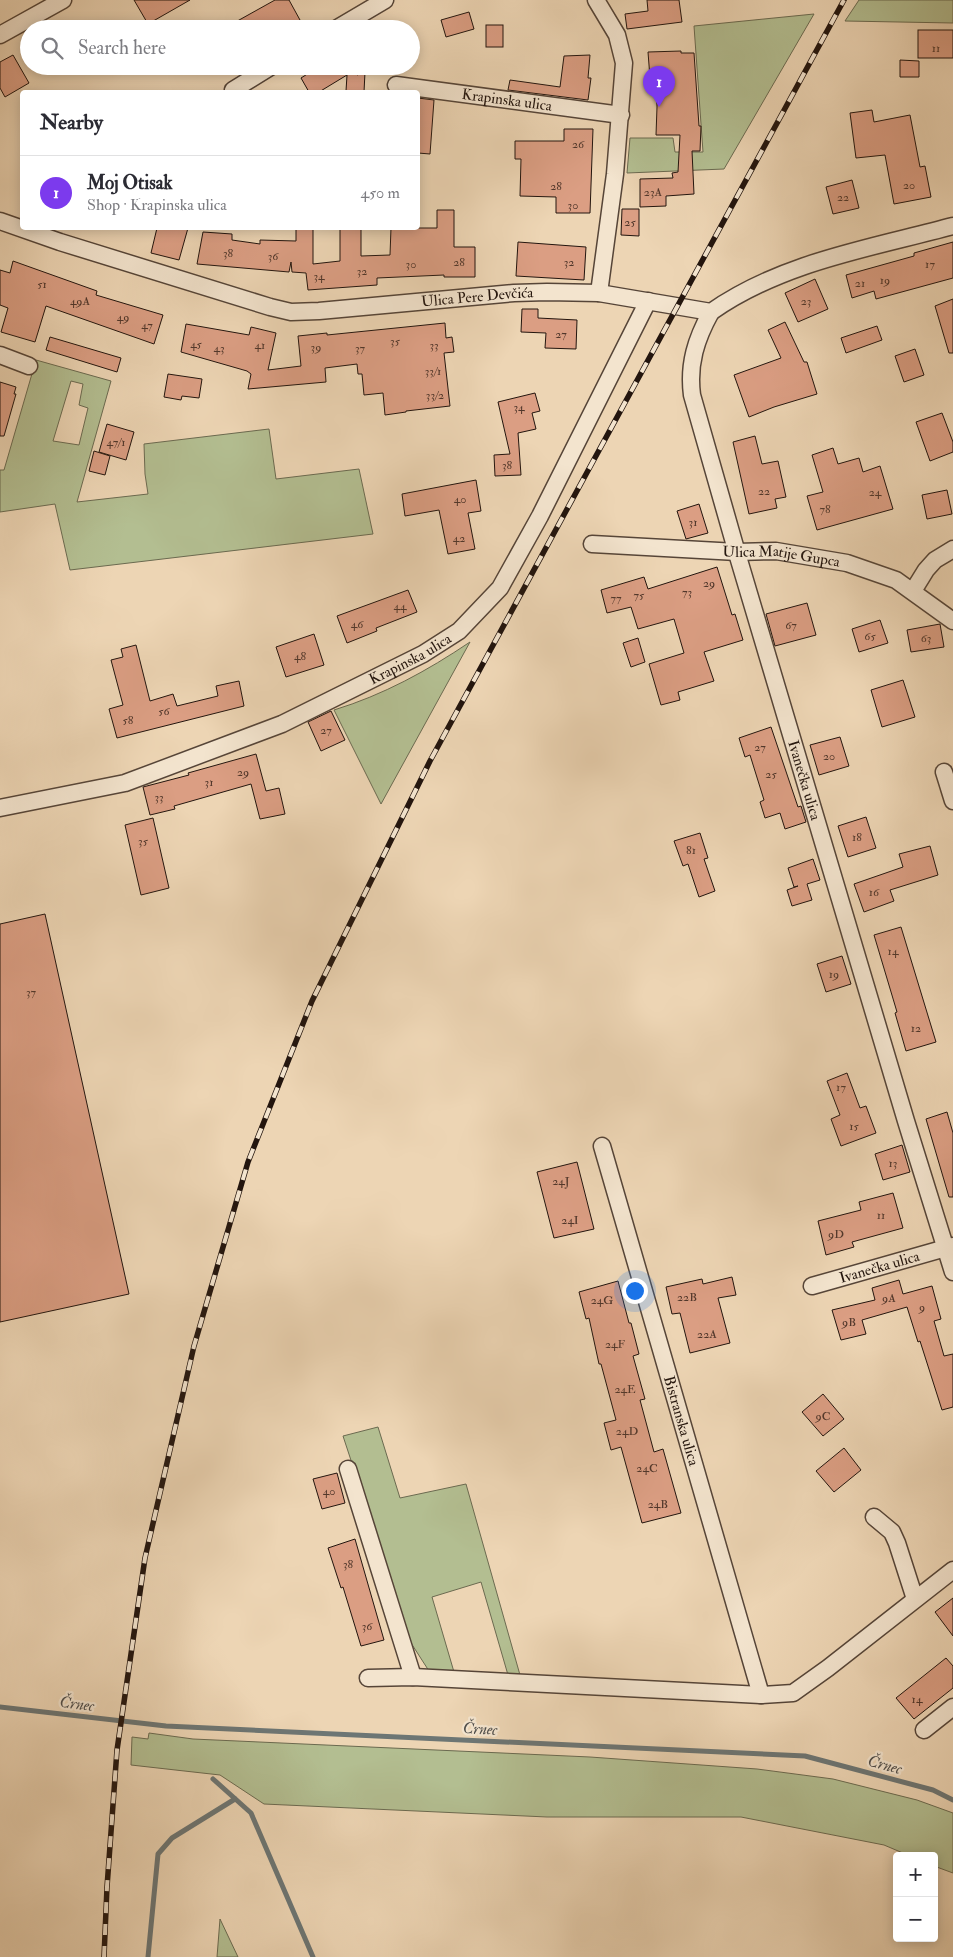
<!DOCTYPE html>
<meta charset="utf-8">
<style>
:root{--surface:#fff;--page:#f7f7f7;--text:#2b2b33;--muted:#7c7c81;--line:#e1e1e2;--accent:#7c3aed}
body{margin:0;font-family:"IM FELL Double Pica",serif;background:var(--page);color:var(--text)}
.controls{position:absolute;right:15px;bottom:15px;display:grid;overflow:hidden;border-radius:5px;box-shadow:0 2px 12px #0003}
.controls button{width:45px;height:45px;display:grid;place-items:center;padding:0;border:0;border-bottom:1px solid var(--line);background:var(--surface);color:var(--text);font:25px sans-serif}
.you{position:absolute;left:634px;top:1290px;width:18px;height:18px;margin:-12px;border:4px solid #fff;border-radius:50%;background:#1a73e8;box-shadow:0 0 0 8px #1a73e833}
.badge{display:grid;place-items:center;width:32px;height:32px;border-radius:50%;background:var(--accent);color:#fff;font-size:16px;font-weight:700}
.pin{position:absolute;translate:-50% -41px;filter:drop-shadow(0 1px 2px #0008)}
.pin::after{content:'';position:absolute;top:26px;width:18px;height:15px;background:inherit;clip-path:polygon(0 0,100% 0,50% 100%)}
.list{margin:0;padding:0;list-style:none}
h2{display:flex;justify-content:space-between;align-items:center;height:65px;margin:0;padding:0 20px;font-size:21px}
h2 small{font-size:16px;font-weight:400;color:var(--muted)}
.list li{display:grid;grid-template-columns:32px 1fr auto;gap:15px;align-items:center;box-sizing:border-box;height:75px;padding:0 20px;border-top:1px solid var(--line)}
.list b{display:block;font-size:19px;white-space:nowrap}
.list p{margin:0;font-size:16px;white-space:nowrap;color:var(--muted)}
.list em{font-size:16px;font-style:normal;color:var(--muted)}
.icon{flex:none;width:28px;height:28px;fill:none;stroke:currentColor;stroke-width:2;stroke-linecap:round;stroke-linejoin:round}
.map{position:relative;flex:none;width:953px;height:1957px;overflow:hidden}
.search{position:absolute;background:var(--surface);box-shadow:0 2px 12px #0003;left:20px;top:20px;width:400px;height:55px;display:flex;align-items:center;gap:12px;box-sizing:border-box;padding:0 18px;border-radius:28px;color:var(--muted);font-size:19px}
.panel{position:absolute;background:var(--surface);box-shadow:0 2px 12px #0003;left:20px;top:90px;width:400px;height:140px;border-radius:5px}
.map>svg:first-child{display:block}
.green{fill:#b3be91;stroke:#6b6a50;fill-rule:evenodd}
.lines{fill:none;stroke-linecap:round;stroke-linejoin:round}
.stream{stroke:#6d7674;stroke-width:5}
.building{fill:#db9e83;stroke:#23150e}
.minor-casing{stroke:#564538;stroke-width:19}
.minor{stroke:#f3e4ce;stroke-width:16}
.rail-casing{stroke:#23150e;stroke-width:5.5}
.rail{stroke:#f3e4ce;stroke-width:4;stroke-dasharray:11;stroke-linecap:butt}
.labels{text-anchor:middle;stroke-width:4.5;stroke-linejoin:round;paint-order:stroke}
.number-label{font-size:12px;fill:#51372b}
.street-label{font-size:15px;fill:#23150e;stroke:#f3e4ce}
.water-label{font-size:16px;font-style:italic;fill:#4e4d4a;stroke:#f3e4ce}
</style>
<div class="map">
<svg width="953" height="1957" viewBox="0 0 953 1957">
<rect width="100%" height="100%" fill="#edd5b4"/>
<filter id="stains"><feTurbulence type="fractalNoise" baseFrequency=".004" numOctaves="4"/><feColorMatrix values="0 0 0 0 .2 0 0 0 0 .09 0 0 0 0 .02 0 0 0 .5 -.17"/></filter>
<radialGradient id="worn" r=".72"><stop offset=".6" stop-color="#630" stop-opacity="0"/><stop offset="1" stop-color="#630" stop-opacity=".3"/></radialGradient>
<g class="green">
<path d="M859 0H953V23L845 21Z"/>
<path d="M814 14 724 169 627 173 630 138H673L675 152H703L694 26Z"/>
<path d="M36 360 111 381 77 502 148 494 145 474 144 444 269 429 276 479 359 469 373 534 70 570 55 504 0 512V470H4ZM71 381 83 384 79 405 88 408 79 445 53 441Z"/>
<path d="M470 642 381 804 334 710C383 695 427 671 470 642Z"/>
<path d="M378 1427 400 1498 466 1484 520 1675H508L481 1582 432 1597 454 1672 429 1671 411 1643 343 1436Z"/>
<path d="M149 1733 193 1739 590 1757 757 1769 833 1779 917 1800 953 1813V1873L934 1866V1856H910L884 1845 741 1817H547L264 1804 220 1775 131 1765 132 1737 148 1739Z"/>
<path d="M220 1919 238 1957H217Z"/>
</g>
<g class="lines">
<g class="stream">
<path d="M0 1707 166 1726 805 1756 933 1790 953 1800"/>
<path d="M213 1779 251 1813 313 1957"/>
<path d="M148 1957 158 1854 172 1838 235 1799"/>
</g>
</g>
<g class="building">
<path d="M134 0H190L148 24Z"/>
<path d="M275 0H289L300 20 285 29H223Z"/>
<path d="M647 0H679L682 22 627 29 625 14 648 11Z"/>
<path d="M469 12 474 29 446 37 441 20Z"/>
<rect x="486" y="25" width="17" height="22"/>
<rect x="918" y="30" width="35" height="28"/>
<path d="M681 51V53H694L699 126H701L700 151H692L694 194 666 196V206L640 207V179L673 178 672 173 678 172 680 135H656L657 107 656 78H650L648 52Z"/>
<path d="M13 55 29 83 5 97 0 88V62Z"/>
<path d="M590 55 588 78H591L588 100 508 90 510 80 560 87 564 56Z"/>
<path d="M900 60 919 61V77H900Z"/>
<path d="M320 66H361L354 70 357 75 365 72 364 92 346 91 347 75 319 92H309L301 78Z"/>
<path d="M418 98 434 100 430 154 418 153Z"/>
<path d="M872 110 874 122 910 115 920 167 925 166 931 197 894 204 885 155 856 158 850 113Z"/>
<path d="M564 129H593L590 213H556V197L520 196 521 159H515V141H564Z"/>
<path d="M852 180 859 208 833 214 826 187Z"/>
<path d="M622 209H639V236L621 235Z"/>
<path d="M437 210H454V247H475V277H444V275L377 278V285L308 290 306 273 292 272 291 262 289 272 197 264 203 232 232 234V240L260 244V240L296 241V228H313V264L340 261V228H361V256L390 255 391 228H437Z"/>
<path d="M157 228H188L179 260 151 253Z"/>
<path d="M518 242 586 247 584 280 516 276Z"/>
<path d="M953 242V278L876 299 874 291 852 298 846 275 914 256V253Z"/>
<path d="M13 261 97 291 96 295 163 315 154 344 46 306 35 342 1 332 8 308 0 305V270L10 273Z"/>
<path d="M815 279 828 309 798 322 785 293Z"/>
<path d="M953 299V353H949L935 306Z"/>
<path d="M522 309H538V318L577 320 576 349 545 348 546 333 521 332Z"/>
<path d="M785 322 804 362H807L817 394 774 407 749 417 734 375 781 358 768 330Z"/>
<path d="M445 323 446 338 452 337 454 352 444 353 450 406 406 411V412L385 415 383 393 364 395 362 374H358L357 364 325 368 326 382 248 389 251 374 247 371 181 352 186 324 249 335 251 327 276 333 268 370 301 366 298 336 327 333V335Z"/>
<path d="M877 326 882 340 846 353 841 338Z"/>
<path d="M50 337 121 358 117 372 46 350Z"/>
<path d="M915 349 924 375 904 382 895 356Z"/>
<path d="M168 374 202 379 199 398 182 396 181 400 164 397Z"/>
<path d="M0 382 16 387 14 394H16L4 436H0Z"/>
<path d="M535 393 540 411 532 413 536 429 518 433 521 475 495 476 494 455 510 454 498 402Z"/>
<path d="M942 413 953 442V452L930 461 916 422Z"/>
<path d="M107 424 134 432 126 460 99 452Z"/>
<path d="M755 436 762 464 778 461 786 497 775 499 777 508 749 514 733 442Z"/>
<path d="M833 448 838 464 859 458 863 472 880 466 893 509 817 530 807 496 823 492 812 455Z"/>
<path d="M94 451 110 456 105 475 89 471Z"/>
<path d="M476 480 481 511 468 513 475 549 448 554 439 510 405 516 402 494Z"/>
<path d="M947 490 952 514 927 519 922 495Z"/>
<path d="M699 504 708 533 686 539 677 511Z"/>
<path d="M717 567 732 615 735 614 743 640 704 652 714 681 678 692 680 700 661 705 649 664 684 653 674 619 638 629 631 607 607 613 601 590 644 577 648 589Z"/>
<path d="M408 590 417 612 376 628 377 631 347 643 337 616Z"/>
<path d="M807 603 816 635 775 646 766 614Z"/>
<path d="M880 620 888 643 859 652 852 629Z"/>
<path d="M940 624 944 647 911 652 907 630Z"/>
<path d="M314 634 324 665 286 677 276 647Z"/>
<path d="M638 638 645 662 631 667 623 643Z"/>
<path d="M136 645 150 701 173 694 177 706 218 696 216 686 239 681 244 706 117 738 109 709 123 705 111 660 123 657 121 649Z"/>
<path d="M903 680 915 717 882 727 871 690Z"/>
<path d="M331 711 345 740 321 751 308 722Z"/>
<path d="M771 727 798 807 801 806 806 822 785 829 780 813 765 818 760 802 764 800 750 755 745 757 739 738Z"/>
<path d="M840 737 849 766 819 775 810 745Z"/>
<path d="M256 754 266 791 279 788 285 814 260 819 251 784 174 806 175 809 150 815 143 787 189 775 188 773Z"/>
<path d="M866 817 876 848 848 857 838 826Z"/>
<path d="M153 818 169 888 141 895 125 825Z"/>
<path d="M700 833 708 858 704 859 715 891 699 897 688 864 683 866 674 841Z"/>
<path d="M930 846 938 875 890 890 894 901 864 912 854 884 903 867 899 854Z"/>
<path d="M813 859 820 880 807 884 812 900 792 906 787 890 798 886 794 887 788 868Z"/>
<path d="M45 914 129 1294 0 1322V924Z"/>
<path d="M901 927 936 1042 906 1051 895 1013 897 1012 874 935Z"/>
<path d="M842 956 851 984 826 992 817 964Z"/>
<path d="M847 1073 860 1108 866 1106 876 1133 841 1146 831 1119 840 1115 827 1081Z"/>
<path d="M947 1112 953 1133V1197H949L926 1119Z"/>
<path d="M902 1145 910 1172 883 1180 875 1154Z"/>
<path d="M577 1162 594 1229 554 1238 537 1172Z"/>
<path d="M893 1193 903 1228 852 1242 854 1247 826 1255 818 1221 861 1210 859 1202Z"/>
<path d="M732 1277 736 1295 718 1298 730 1343 690 1353 680 1313 672 1314 666 1287 702 1279 703 1284Z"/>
<path d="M899 1280 903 1294 932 1286 941 1319 934 1321 944 1356 953 1354V1407L942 1410 920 1341 918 1342 907 1307 862 1320 866 1334 841 1340 832 1310 875 1300 872 1288Z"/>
<path d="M618 1281 629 1323H631L639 1354 633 1356 645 1399 640 1400 654 1452 663 1449 681 1513 642 1523 621 1447 611 1450 604 1423 616 1420 601 1364H599L589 1318 586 1319 579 1292Z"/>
<path d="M823 1394 844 1419 823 1436 802 1412Z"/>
<path d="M844 1448 861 1470 834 1492 816 1471Z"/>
<path d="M337 1473 345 1503 322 1509 313 1479Z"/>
<path d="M355 1539 384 1640 361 1646 343 1587 341 1588 328 1548Z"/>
<path d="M953 1598V1636L935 1612Z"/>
<path d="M946 1658 953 1666V1688L914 1719 896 1698Z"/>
</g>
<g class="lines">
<g class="minor-casing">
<g id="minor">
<path d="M596 0 617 35 624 63 615 174 599 293"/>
<path d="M336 29 385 0"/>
<path d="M0 35 63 0"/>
<path id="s1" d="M396 85 621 115"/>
<path d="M233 90 272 66"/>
<path id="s2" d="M0 221 60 242 270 307 291 312 319 311 514 293 547 292 599 293 711 312C782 262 871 248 953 226"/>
<path id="s3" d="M711 312C696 339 688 364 692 395L739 560 906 1121 953 1272"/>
<path d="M0 355 29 366"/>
<path id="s4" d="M592 544 737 552 776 551 847 563 896 580 953 621"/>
<path d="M913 591 926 570 935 560 953 549"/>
<path d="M944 772 953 801"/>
<path id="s5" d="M0 808 125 783 282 724 423 654 459 631 500 588 540 516 648 301"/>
<path id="s6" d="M602 1146 761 1695"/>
<path id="s7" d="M812 1286 953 1246"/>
<path d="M348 1469 413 1677"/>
<path d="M874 1517 892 1532 897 1543 915 1599"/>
<path d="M368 1678 413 1677 761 1695 793 1693 828 1668 953 1570"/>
<path d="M924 1730 953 1707"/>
</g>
</g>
<use href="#minor" class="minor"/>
<g class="rail-casing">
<path id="rail" d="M104 1957 107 1887 117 1750 145 1558 194 1346 248 1162 312 1001 430 761 844 0"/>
</g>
<use href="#rail" class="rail"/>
</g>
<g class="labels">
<g class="number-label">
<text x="936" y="52">11</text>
<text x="578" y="148">26</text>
<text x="909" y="189">20</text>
<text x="556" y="190">28</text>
<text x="653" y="196">23A</text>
<text x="843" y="201">22</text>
<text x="573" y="209">30</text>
<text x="630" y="226">25</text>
<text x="228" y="257">38</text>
<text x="273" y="260">36</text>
<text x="459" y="266">28</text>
<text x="569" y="266">32</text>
<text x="411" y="268">30</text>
<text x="930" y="268">17</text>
<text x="362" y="275">32</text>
<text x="319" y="280">34</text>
<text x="885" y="284">19</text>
<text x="860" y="287">21</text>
<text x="42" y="288">51</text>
<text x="80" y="305">49A</text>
<text x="806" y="305">23</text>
<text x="123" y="321">49</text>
<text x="147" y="329">47</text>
<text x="561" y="338">27</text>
<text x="395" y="345">35</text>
<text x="196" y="348">45</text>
<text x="260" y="349">41</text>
<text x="434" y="349">33</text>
<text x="316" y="351">39</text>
<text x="219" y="352">43</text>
<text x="360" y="352">37</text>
<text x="433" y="375">33/1</text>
<text x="435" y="399">33/2</text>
<text x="519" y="411">34</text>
<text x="116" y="446">47/1</text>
<text x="507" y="469">38</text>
<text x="764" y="495">22</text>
<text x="875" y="496">24</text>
<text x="460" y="503">40</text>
<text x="825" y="513">78</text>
<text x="693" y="526">31</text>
<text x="459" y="542">42</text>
<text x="709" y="587">29</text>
<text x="687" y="596">73</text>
<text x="639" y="599">75</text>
<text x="616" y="602">77</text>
<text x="400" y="610">44</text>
<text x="357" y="628">46</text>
<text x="791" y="629">67</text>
<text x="870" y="640">65</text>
<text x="926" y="642">63</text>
<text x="300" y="660">48</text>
<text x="164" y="715">56</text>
<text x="128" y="724">58</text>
<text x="326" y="734">27</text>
<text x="760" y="751">27</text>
<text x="829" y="760">20</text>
<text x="243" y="776">29</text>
<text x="771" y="778">25</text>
<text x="209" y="786">31</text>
<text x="159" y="801">33</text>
<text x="857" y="841">18</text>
<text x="143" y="845">35</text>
<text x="691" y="854">81</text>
<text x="874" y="896">16</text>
<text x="893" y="955">14</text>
<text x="834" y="978">19</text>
<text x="31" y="996">37</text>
<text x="916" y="1032">12</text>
<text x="841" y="1091">17</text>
<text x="854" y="1130">15</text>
<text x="893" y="1167">13</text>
<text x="561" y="1185">24J</text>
<text x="881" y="1219">11</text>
<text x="570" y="1224">24I</text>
<text x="836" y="1238">9D</text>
<text x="687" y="1301">22B</text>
<text x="889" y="1302">9A</text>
<text x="602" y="1304">24G</text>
<text x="922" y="1311">9</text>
<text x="849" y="1326">9B</text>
<text x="707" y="1338">22A</text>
<text x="615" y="1348">24F</text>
<text x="625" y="1393">24E</text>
<text x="823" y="1420">9C</text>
<text x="627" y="1435">24D</text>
<text x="647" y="1472">24C</text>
<text x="329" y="1495">40</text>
<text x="658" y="1508">24B</text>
<text x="348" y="1568">38</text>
<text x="367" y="1630">36</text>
<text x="917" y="1703">14</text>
</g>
<g class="street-label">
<text dy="5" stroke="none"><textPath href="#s1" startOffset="112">Krapinska ulica</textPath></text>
<text dy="5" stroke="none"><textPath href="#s2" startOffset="492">Ulica Pere Devčića</textPath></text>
<text dy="5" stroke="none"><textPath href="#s4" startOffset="190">Ulica Matije Gupca</textPath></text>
<text dy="5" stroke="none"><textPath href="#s5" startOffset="439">Krapinska ulica</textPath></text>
<text dy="5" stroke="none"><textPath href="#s3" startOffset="488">Ivanečka ulica</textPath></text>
<text dy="5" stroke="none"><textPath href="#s7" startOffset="70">Ivanečka ulica</textPath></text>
<text dy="5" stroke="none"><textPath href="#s6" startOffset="286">Bistranska ulica</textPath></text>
</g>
<g class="water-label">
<text transform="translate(77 1703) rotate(7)" y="6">Črnec</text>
<text transform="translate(480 1728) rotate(3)" y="6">Črnec</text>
<text transform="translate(885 1764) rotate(15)" y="6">Črnec</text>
</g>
</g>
<rect width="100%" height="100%" filter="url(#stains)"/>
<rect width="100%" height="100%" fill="url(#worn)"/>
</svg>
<div class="controls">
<button>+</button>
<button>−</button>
</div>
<div class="you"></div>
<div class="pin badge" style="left:659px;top:107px">1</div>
<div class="search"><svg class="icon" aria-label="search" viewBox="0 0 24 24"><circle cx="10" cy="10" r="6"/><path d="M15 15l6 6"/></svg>Search here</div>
<section class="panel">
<h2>Nearby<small></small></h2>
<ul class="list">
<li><span class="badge">1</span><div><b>Moj Otisak</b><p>Shop · Krapinska ulica</p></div><em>450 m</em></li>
</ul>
</section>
</div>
